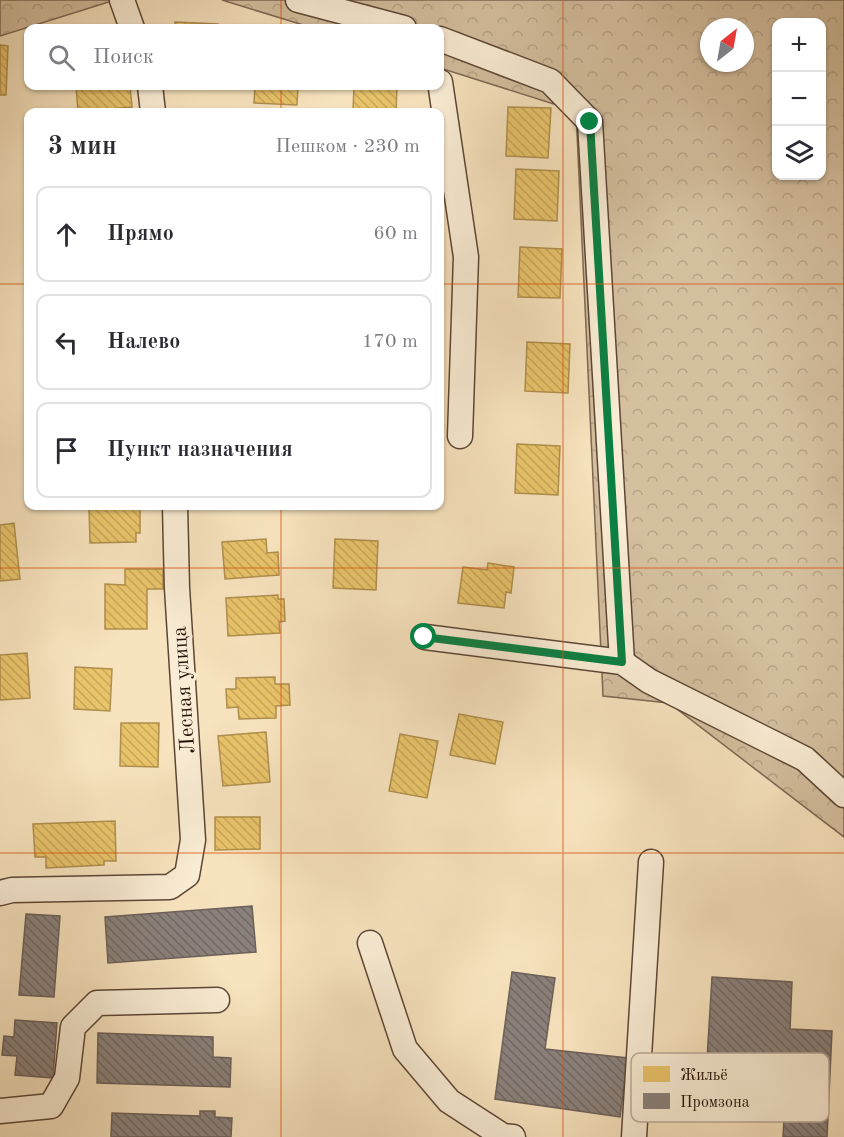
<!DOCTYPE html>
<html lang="ru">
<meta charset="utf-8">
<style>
:root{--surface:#fff;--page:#f7f7f7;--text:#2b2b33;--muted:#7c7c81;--line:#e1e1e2}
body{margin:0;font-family:"Old Standard TT",serif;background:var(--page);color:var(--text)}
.controls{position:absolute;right:18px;top:18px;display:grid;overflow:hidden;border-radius:12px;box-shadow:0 2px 4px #0004}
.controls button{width:54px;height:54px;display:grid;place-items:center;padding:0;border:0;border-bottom:2px solid var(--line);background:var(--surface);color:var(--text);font:30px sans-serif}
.compass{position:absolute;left:700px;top:18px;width:54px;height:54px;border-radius:50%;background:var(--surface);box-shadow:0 2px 4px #0004;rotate:31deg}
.stop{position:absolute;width:18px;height:18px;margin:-14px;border:4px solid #0b8043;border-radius:50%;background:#fff}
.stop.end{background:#0b8043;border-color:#fff;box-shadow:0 2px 6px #0008}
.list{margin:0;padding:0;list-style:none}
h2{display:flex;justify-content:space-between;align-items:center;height:78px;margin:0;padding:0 24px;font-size:26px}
h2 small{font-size:20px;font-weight:400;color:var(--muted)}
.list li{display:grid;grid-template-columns:39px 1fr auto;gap:18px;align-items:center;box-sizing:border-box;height:96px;margin:0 12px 12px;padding:0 12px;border:2px solid var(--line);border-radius:12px}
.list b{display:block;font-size:22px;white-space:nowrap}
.list em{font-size:20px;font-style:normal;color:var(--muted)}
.icon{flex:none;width:33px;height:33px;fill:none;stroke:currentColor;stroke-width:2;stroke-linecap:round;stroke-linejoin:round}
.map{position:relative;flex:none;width:844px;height:1137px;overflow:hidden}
.search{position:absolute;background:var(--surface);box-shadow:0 2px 4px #0004;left:24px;top:24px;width:420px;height:66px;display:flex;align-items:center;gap:15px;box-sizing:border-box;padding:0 21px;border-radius:12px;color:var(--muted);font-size:22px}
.panel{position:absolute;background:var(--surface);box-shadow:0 2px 4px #0004;left:24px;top:108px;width:420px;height:402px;border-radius:12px}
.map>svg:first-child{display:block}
.forest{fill:url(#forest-crowns);stroke:#7e6854;stroke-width:1.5;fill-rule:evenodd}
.homes{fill:url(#homes-back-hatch);stroke:#af8f4d;stroke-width:1.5}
.industry{fill:url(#industry-back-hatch);stroke:#6d6059;stroke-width:1.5}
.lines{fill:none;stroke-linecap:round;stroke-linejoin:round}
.minor-casing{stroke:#5c4636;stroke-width:27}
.minor{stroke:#faedd5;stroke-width:24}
.route{stroke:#0b8043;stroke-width:8}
.grid{fill:none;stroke:#de550c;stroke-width:1.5;stroke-opacity:0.55}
.labels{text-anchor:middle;stroke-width:6;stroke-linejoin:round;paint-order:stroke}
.street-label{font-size:21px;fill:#281208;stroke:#faedd5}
.key{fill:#faedd5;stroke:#bbab98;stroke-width:1.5}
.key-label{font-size:16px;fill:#281208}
</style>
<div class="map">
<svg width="844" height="1137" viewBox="0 0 844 1137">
<defs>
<pattern id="forest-crowns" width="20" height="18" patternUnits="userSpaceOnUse" patternTransform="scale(1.5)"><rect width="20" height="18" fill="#d4bf9f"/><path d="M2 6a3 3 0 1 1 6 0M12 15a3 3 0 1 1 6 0" fill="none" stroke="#b6a387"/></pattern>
<pattern id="homes-back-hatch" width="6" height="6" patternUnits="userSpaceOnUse" patternTransform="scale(1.5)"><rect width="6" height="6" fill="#e9c46a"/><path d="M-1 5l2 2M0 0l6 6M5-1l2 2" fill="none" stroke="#c8a75a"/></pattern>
<pattern id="industry-back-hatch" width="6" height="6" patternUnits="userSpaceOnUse" patternTransform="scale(1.5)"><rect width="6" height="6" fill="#8a817c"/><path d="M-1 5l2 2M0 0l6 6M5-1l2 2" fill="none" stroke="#716864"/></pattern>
</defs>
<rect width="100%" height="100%" fill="#f7e3be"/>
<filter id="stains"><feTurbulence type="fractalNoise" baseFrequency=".00333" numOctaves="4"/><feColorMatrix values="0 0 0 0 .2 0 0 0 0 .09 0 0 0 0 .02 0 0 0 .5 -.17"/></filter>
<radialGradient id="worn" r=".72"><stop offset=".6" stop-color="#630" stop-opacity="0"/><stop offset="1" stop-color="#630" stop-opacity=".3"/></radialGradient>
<g class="forest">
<path d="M0 0H115L0 36Z"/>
<path d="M222 0H844V837L669 703 603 696 576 111 440 68V28H313ZM776 22H822V176H776ZM709 27H745V63H709Z"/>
</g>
<g class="homes">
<path d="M175 22 218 24V28H175Z"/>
<path d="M0 45 8 46 6 95H0Z"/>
<path d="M76 86H130L132 107 78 112Z"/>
<path d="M255 86H298L297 105 254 103Z"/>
<path d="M354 86H397L396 112H353Z"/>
<path d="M508 107 551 108 548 158 506 156Z"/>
<path d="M516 169 559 171 557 221 514 219Z"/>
<path d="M520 247 562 249 560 298 518 297Z"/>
<path d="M527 342 570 344 568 393 525 391Z"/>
<path d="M517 444 560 446 558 495 515 493Z"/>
<path d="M89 506H140V533H136V542L90 543Z"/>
<path d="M14 523 20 579 0 581V525Z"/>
<path d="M266 539 267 553 278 552 279 575 225 579 222 542Z"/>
<path d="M335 539 378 541 376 590 333 588Z"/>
<path d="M488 563 514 567 511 593 506 592 504 608 458 603 463 567 487 570Z"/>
<path d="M125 569H163V589H147V629H105V584L125 585Z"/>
<path d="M278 595V599H284L285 621 279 622 280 633 228 636 226 598Z"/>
<path d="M27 653 30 698 0 700V655Z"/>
<path d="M75 667 112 669 110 711 74 709Z"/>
<path d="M275 677V684H289L290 705 276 706V718L239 719 238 707 227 708 226 689H236V678Z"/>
<path d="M459 714 503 722 495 764 450 755Z"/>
<path d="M121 723H159L158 767 120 766Z"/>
<path d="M266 732 270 782 223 786 218 736Z"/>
<path d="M400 734 438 741 427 798 389 791Z"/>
<path d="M215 817H260V849L215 850Z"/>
<path d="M115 821 116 861H104V865L46 868V857H35L33 824Z"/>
</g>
<g class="industry">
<path d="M252 906 256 952 108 963 105 917Z"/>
<path d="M26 914 60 916 54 997 19 995Z"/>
<path d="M512 972 555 978 545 1049 628 1058 620 1117 495 1099Z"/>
<path d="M712 977 792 982 790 1029 832 1031 827 1137H783L784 1119 734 1117 737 1061 707 1059Z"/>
<path d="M15 1020 57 1023 53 1078 15 1075 17 1056 2 1055 4 1036 14 1037Z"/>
<path d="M98 1033 213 1037V1057L231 1058 230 1087 97 1083Z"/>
<path d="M200 1111H215V1117L232 1118 231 1137H111L112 1113 200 1116Z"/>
</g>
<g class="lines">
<g class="minor-casing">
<g id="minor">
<path d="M122 0 132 28"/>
<path d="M298 0 404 28"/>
<path d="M440 39 550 81 590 122 622 662"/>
<path d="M440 82 466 257 460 436"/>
<path d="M150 86 153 112"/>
<path d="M425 637 622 662 649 681 805 759 844 795"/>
<path d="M0 893 12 890 170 887 187 875 193 840 177 588 175 506"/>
<path d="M370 943 405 1049 449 1101 503 1136 513 1137"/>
<path d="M0 1111 51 1106 67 1078 73 1027 97 1003 217 1000"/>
<path d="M634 1137 651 862"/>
</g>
</g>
<use href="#minor" class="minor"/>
</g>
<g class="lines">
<path class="route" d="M424 637 622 662 590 122"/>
</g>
<path class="grid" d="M281 0V28M563 0V1137M281 86V112M0 284H28M440 284H844M281 506V1137M0 568H844M0 853H844"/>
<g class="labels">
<g class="street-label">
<text transform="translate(183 690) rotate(-94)" y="7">Лесная улица</text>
</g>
</g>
<rect x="631" y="1053" width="198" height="69" rx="9" class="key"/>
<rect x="643" y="1066" width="27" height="16" fill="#e9c46a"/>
<rect x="643" y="1093" width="27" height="16" fill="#8a817c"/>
<g class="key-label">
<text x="680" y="1080">Жильё</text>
<text x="680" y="1107">Промзона</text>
</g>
<rect width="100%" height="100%" filter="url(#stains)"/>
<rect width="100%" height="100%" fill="url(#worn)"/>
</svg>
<div class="controls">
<button>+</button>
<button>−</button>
<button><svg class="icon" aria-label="layers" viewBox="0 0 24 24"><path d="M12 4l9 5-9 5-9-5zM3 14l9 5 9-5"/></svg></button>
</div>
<svg class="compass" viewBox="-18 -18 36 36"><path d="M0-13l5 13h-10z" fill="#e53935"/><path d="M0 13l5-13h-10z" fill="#7c7c81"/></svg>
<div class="stop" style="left:424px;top:637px"></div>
<div class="stop end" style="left:590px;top:122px"></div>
<div class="search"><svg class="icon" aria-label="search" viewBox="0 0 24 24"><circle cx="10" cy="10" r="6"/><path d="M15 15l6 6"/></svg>Поиск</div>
<section class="panel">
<h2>3 мин<small>Пешком · 230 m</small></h2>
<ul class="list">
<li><svg class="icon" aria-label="ahead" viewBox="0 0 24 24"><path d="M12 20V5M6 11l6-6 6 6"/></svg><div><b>Прямо</b></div><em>60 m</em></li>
<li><svg class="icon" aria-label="left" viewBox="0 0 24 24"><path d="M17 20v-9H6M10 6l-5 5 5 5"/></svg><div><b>Налево</b></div><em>170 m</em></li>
<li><svg class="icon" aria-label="arrive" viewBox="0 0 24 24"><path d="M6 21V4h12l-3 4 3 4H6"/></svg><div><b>Пункт назначения</b></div></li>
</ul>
</section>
</div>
